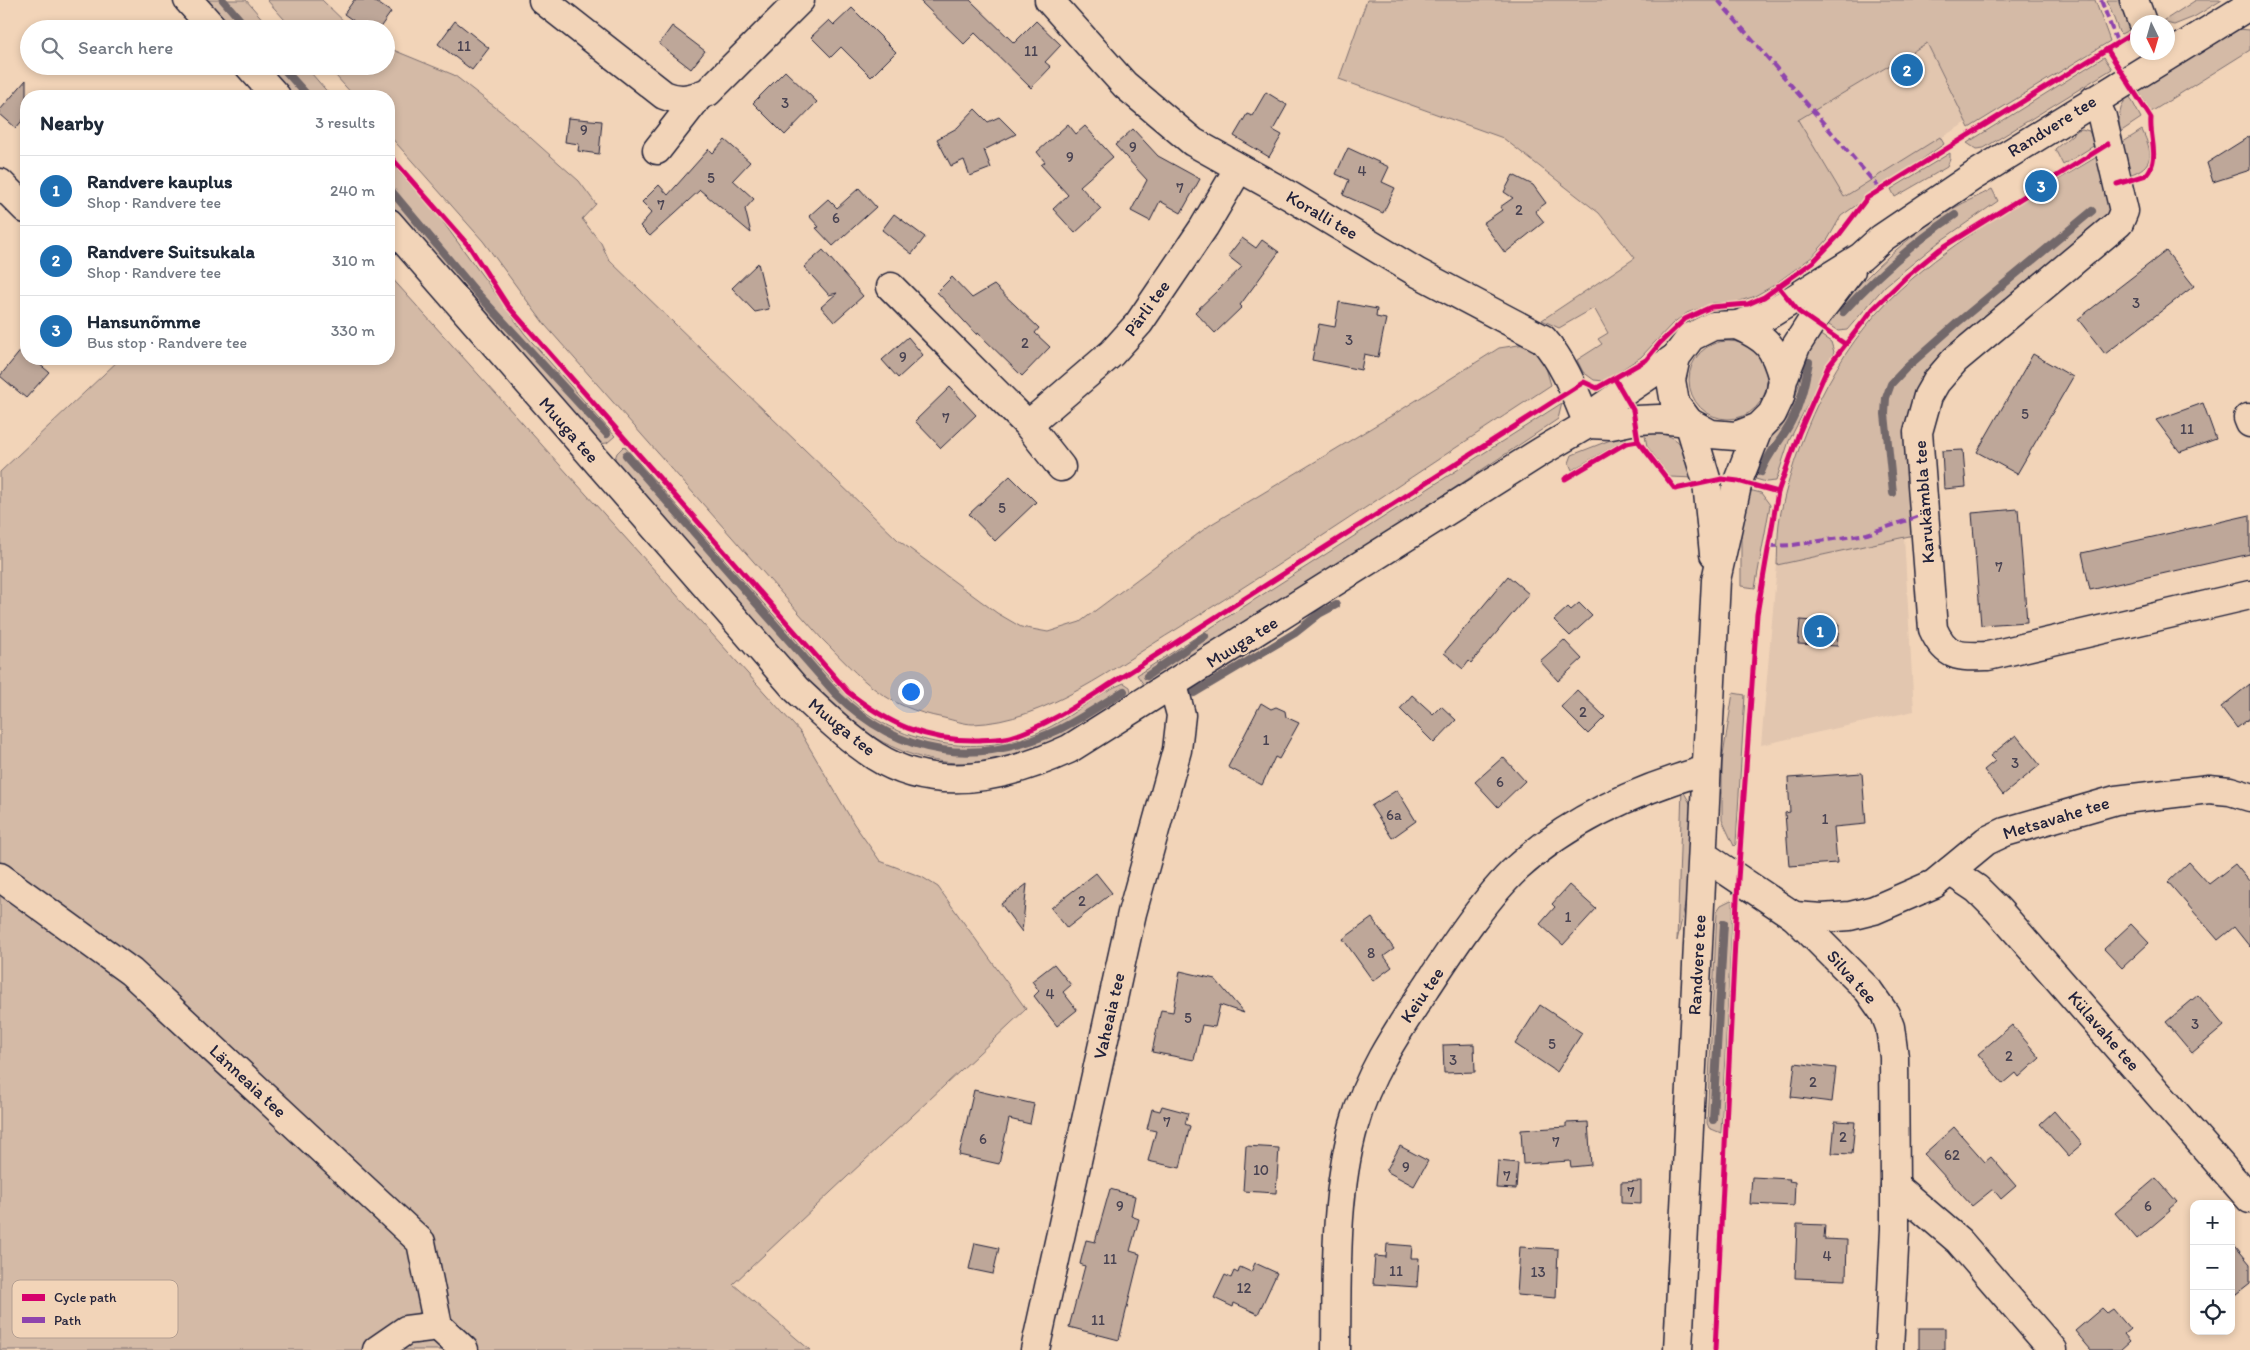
<!DOCTYPE html>
<meta charset="utf-8">
<style>
:root{--surface:#fff;--page:#f6f6f7;--text:#1f2937;--muted:#747a83;--line:#e0e1e3;--accent:#1f6fb2}
body{margin:0;font-family:Itim,sans-serif;background:var(--page);color:var(--text)}
.controls{position:absolute;right:15px;bottom:15px;display:grid;overflow:hidden;border-radius:10px;box-shadow:0 2px 8px #0003}
.controls button{width:45px;height:45px;display:grid;place-items:center;padding:0;border:0;border-bottom:1px solid var(--line);background:var(--surface);color:var(--text);font:25px sans-serif}
.compass{position:absolute;left:2130px;top:15px;width:45px;height:45px;border-radius:50%;background:var(--surface);box-shadow:0 2px 8px #0003;rotate:175deg}
.you{position:absolute;left:910px;top:691px;width:18px;height:18px;margin:-12px;border:4px solid #fff;border-radius:50%;background:#1a73e8;box-shadow:0 0 0 8px #1a73e833}
.badge{display:grid;place-items:center;width:32px;height:32px;border-radius:50%;background:var(--accent);color:#fff;font-size:16px;font-weight:700}
.pin{position:absolute;translate:-50% -50%;border:2px solid #fff;box-shadow:0 1px 5px #0006}
.list{margin:0;padding:0;list-style:none}
h2{display:flex;justify-content:space-between;align-items:center;height:65px;margin:0;padding:0 20px;font-size:21px}
h2 small{font-size:16px;font-weight:400;color:var(--muted)}
.list li{display:grid;grid-template-columns:32px 1fr auto;gap:15px;align-items:center;box-sizing:border-box;height:70px;padding:0 20px;border-top:1px solid var(--line)}
.list b{display:block;font-size:19px;white-space:nowrap}
.list p{margin:0;font-size:16px;white-space:nowrap;color:var(--muted)}
.list em{font-size:16px;font-style:normal;color:var(--muted)}
.icon{flex:none;width:28px;height:28px;fill:none;stroke:currentColor;stroke-width:2;stroke-linecap:round;stroke-linejoin:round}
.map{position:relative;flex:none;width:2250px;height:1350px;overflow:hidden}
.search{position:absolute;background:var(--surface);box-shadow:0 2px 8px #0003;left:20px;top:20px;width:375px;height:55px;display:flex;align-items:center;gap:12px;box-sizing:border-box;padding:0 18px;border-radius:28px;color:var(--muted);font-size:19px}
.panel{position:absolute;background:var(--surface);box-shadow:0 2px 8px #0003;left:20px;top:90px;width:375px;height:275px;border-radius:20px}
.map>svg:first-child{display:block}
.built{fill:#e2c6af}
.green{fill:#d4baa6;stroke:#7b6e70}
.lines{fill:none;stroke-linecap:round;stroke-linejoin:round}
.stream{stroke:#72676b;stroke-width:8}
.building{fill:#bea799;stroke:#22223b}
.minor-casing{stroke:#22223b;stroke-width:31}
.minor{stroke:#f2d4b8;stroke-width:28}
.quiet{stroke:#8e44ad;stroke-width:4;stroke-dasharray:8 4;stroke-linecap:butt}
.cycleway-casing{stroke:#f2d4b8;stroke-width:8}
.cycleway{stroke:#d6006c;stroke-width:5}
.labels{text-anchor:middle;stroke-width:5;stroke-linejoin:round;paint-order:stroke}
.number-label{font-size:15px;fill:#494352}
.street-label{font-size:18px;fill:#22223b;stroke:#f2d4b8}
.key{fill:#f2d4b8;stroke:#b49f92;stroke-width:1}
.key-label{font-size:14px;fill:#22223b}
</style>
<div class="map">
<svg width="2250" height="1350" viewBox="0 0 2250 1350">
<rect width="100%" height="100%" fill="#f2d4b8"/>
<filter id="ink" filterUnits="userSpaceOnUse"><feTurbulence type="fractalNoise" baseFrequency=".02" numOctaves="2"/><feDisplacementMap in="SourceGraphic" scale="10" xChannelSelector="R" yChannelSelector="G"/><feConvolveMatrix kernelMatrix="1 2 1 2 8 2 1 2 1" color-interpolation-filters="sRGB"/></filter>
<g filter="url(#ink)">
<g class="built">
<path d="M1927 43 1967 122 1844 197 1797 120Z"/>
<path d="M1904 537 1914 711 1761 745 1777 565Z"/>
</g>
<g class="green">
<path d="M204 0H246L271 29H229Z"/>
<path d="M267 0H322L352 29H293Z"/>
<path d="M1367 0H2095L2110 41 1969 128 1927 43 1798 120 1844 197 1940 137 1944 144 1841 216 1828 239 1812 257 1771 287 1753 297 1736 302 1713 303 1687 313 1673 323 1641 357 1604 381 1594 380 1583 372 1577 360 1602 344 1598 339 1608 333 1594 308 1559 328 1542 320 1635 258 1599 213 1503 138 1339 79Z"/>
<path d="M2107 0H2121L2133 28 2121 34 2119 32Z"/>
<path d="M2196 0H2222L2194 17 2174 25 2162 22Z"/>
<path d="M2238 29 2250 30V50L2151 112 2138 90Z"/>
<path d="M386 47 454 75 504 114 579 181 596 204 582 219 601 243 609 260 898 540 997 613 1021 627 1048 632 1080 622 1210 525 1396 413 1499 348 1525 344 1542 354 1551 385C1427 466 1303 551 1177 629 1117 665 1045 722 973 724 964 724 953 720 944 718 882 706 863 680 821 638L545 325 483 241 389 135V96H354L327 66H386Z"/>
<path d="M2104 57 2112 69 1984 148 1976 149 1967 143Z"/>
<path d="M262 66H305L331 96H288Z"/>
<path d="M2129 95 2141 118 2120 132C2118 118 2119 106 2129 95Z"/>
<path d="M2082 129 2089 131 2095 145 2063 165 2055 149 2078 130Z"/>
<path d="M2142 130C2153 153 2155 166 2129 175L2120 144Z"/>
<path d="M1950 153V159L1947 167 1895 197 1891 189 1893 188Z"/>
<path d="M2100 155 2109 208 2105 219 1929 375 1914 535 1777 565C1778 548 1777 529 1781 512 1800 424 1843 336 1913 278 1969 230 2037 193 2100 155Z"/>
<path d="M389 161 440 218 525 334 615 436 607 443 599 444 389 209Z"/>
<path d="M1992 189 1998 201 1939 242 1885 286 1847 330 1838 331 1826 323C1861 279 1905 237 1954 208 1966 201 1980 196 1992 189Z"/>
<path d="M389 275 801 733 854 824 880 861 922 877 938 887 1026 1009 733 1284 810 1350H0V472L120 359H389Z"/>
<path d="M1819 334 1831 342 1834 352 1789 441 1776 481 1766 482 1752 478 1767 442 1780 429 1791 413 1802 373 1800 370V363Z"/>
<circle cx="1728" cy="380" r="39"/>
<path d="M1562 403 1558 419 1387 533 1149 686 1144 685 1137 675Z"/>
<path d="M1644 431C1683 435 1683 444 1694 478L1670 477 1647 446Z"/>
<path d="M1618 437H1626V439L1572 470 1569 463 1572 455Z"/>
<path d="M624 446 834 683C845 694 855 705 868 714 922 751 994 756 1052 726 1076 713 1098 693 1124 683L1130 687 1132 696C1079 729 1026 763 962 763 925 763 890 749 860 728 818 697 783 654 749 615 704 564 659 512 614 461L617 453Z"/>
<path d="M1749 490 1761 493 1770 505 1755 588 1741 586V532Z"/>
<path d="M1733 693 1745 695 1736 844 1734 846 1722 820V762Z"/>
<path d="M1682 789 1691 805V812L1687 896 1677 941Z"/>
<path d="M1731 900 1733 902 1721 1133 1709 1128 1707 1123 1717 911 1721 905Z"/>
</g>
<g class="lines">
<g class="stream">
<path d="M223 0 248 29"/>
<path d="M281 66 308 96"/>
<path d="M389 188 477 293 607 434"/>
<path d="M1843 312C1877 275 1913 243 1955 215"/>
<path d="M626 455 836 694C901 758 977 767 1058 730 1081 719 1102 704 1124 691"/>
<path d="M1761 472C1768 453 1782 440 1791 422 1801 403 1805 383 1809 362"/>
<path d="M1893 493 1885 414 1886 398 1891 384 1906 368 1957 323 2092 211"/>
<path d="M1147 676 1205 636"/>
<path d="M1194 693 1295 633 1319 614 1336 605"/>
<path d="M1713 1120 1724 923"/>
</g>
</g>
<g class="building">
<path d="M354 0H373L391 12 379 29H365L344 14Z"/>
<path d="M919 0H970L1014 43 1036 21 1061 45 1045 62 1051 67 1031 88 975 33 964 44Z"/>
<path d="M852 8 896 52 871 77 841 47 831 57 811 37 829 20 834 25Z"/>
<path d="M455 21 489 48 472 70 438 44Z"/>
<path d="M672 26 705 51 691 69 659 44Z"/>
<path d="M785 71 817 102 785 135 753 103Z"/>
<path d="M26 80V116L16 128 0 114V110Z"/>
<path d="M1266 92 1287 105 1273 130 1282 135 1269 157 1234 136 1247 114 1252 116Z"/>
<path d="M975 109 988 122 999 117 1016 134 984 150 991 168 970 176 964 160 951 166 937 139 957 128Z"/>
<path d="M568 118 602 121 599 154 578 151 579 144 565 142Z"/>
<path d="M1068 124 1076 134 1085 126 1113 157 1080 186 1101 209 1075 233 1053 209 1068 195 1041 165 1045 162 1037 152Z"/>
<path d="M1133 129 1158 156 1200 179 1181 213 1160 201 1150 221 1131 211 1147 180 1115 145Z"/>
<path d="M2250 136V170L2213 182 2207 163Z"/>
<path d="M725 140 750 162 733 180 754 199 745 209 751 233 700 190 650 236 640 226 652 212 642 202 659 185 668 195 709 149 713 153Z"/>
<path d="M1348 148 1389 167 1382 182 1395 188 1383 213 1343 195 1349 180 1336 174Z"/>
<path d="M1513 175 1533 185 1546 203 1535 211 1544 222 1505 253 1483 223 1502 210 1500 207 1513 198 1504 192Z"/>
<path d="M859 188 876 207 833 246 816 228 819 227 809 216 828 199 837 208Z"/>
<path d="M894 214 925 237 912 254 882 230Z"/>
<path d="M1242 238 1256 248 1262 240 1279 252 1240 305 1242 307 1215 333 1195 312 1242 267 1228 256Z"/>
<path d="M823 250 863 296 834 322 821 307 837 293 829 295 804 267Z"/>
<path d="M2166 251 2194 286 2105 354 2078 319Z"/>
<path d="M758 263 769 309 755 312 732 288Z"/>
<path d="M952 277 972 298 994 285 1039 328 1035 333 1050 347 1022 376 978 333 977 335 937 292Z"/>
<path d="M1339 302 1377 309 1376 317 1386 319 1378 357 1364 354 1361 370 1312 360 1319 324 1335 327Z"/>
<path d="M908 337 923 355 898 378 882 360Z"/>
<path d="M22 349 26 353V359H33L49 372 26 398 0 376Z"/>
<path d="M2033 354 2073 377 2017 474 1977 452Z"/>
<path d="M950 387 976 415 941 448 915 421Z"/>
<path d="M2203 403 2216 439 2180 452 2156 420Z"/>
<path d="M1963 450 1966 487 1944 489 1942 451Z"/>
<path d="M1010 476 1036 502 995 541 969 514Z"/>
<path d="M2018 509 2027 622 1981 625 1972 513Z"/>
<path d="M2250 515V554L2090 590 2082 553Z"/>
<path d="M1508 576 1529 594 1471 663 1469 661 1463 669 1444 653Z"/>
<path d="M1579 603 1592 616 1570 636 1554 620 1568 607 1571 610Z"/>
<path d="M1800 620 1839 623 1837 646 1798 644Z"/>
<path d="M1564 640 1582 659 1558 681 1540 661Z"/>
<path d="M2250 684V718L2237 728 2221 707Z"/>
<path d="M1577 690 1605 717 1588 734 1561 707Z"/>
<path d="M1412 695 1433 714 1441 706 1456 720 1434 743 1400 709Z"/>
<path d="M1261 703 1271 709 1276 707 1285 711 1286 717 1299 723 1279 759 1275 757 1262 785 1228 767Z"/>
<path d="M2016 735 2040 765 2003 795 1984 770 1995 761 1990 756Z"/>
<path d="M1503 757 1525 781 1498 807 1475 782Z"/>
<path d="M1862 773 1866 824 1834 827 1837 863 1789 866 1785 813 1790 812 1788 778Z"/>
<path d="M1397 790 1416 821 1392 838 1371 806Z"/>
<path d="M2189 862 2209 884 2235 864 2250 882V947L2234 927 2218 940 2168 882Z"/>
<path d="M1096 873 1112 893 1067 928 1051 908Z"/>
<path d="M1027 884 1022 932 1001 904Z"/>
<path d="M1569 885 1596 909 1563 945 1540 924 1555 907 1552 904Z"/>
<path d="M1372 918 1394 949 1384 956 1392 967 1373 981 1343 939Z"/>
<path d="M2131 924 2149 943 2122 968 2104 949Z"/>
<path d="M1054 964 1071 985 1063 992 1077 1010 1057 1026 1034 996 1039 991 1032 981Z"/>
<path d="M1180 971 1215 979 1244 1013 1220 1005 1215 1027 1202 1025 1194 1060 1152 1052 1161 1010 1173 1012Z"/>
<path d="M2198 995 2224 1026 2192 1053 2166 1022Z"/>
<path d="M1540 1005 1582 1033 1557 1072 1515 1044Z"/>
<path d="M2012 1025 2040 1058 2019 1077 2016 1073 2003 1084 1978 1054Z"/>
<path d="M1474 1044 1475 1072 1444 1073 1443 1045Z"/>
<path d="M1795 1063 1836 1068 1832 1102 1791 1097Z"/>
<path d="M974 1090 1034 1104 1030 1124 1009 1119 999 1164 959 1155Z"/>
<path d="M1162 1106 1188 1113 1185 1124 1190 1126 1180 1168 1148 1161 1156 1131 1147 1129 1152 1109 1160 1111Z"/>
<path d="M2054 1111 2082 1144 2068 1156 2040 1124Z"/>
<path d="M1835 1121 1855 1122 1852 1154 1832 1153Z"/>
<path d="M1588 1122 1591 1165 1571 1167 1570 1161 1523 1164 1521 1130 1566 1127V1123Z"/>
<path d="M1954 1127 1985 1162 1991 1157 2016 1186 2001 1199 1993 1189 1972 1206 1924 1154Z"/>
<path d="M1246 1146 1279 1148 1276 1193 1243 1191Z"/>
<path d="M1400 1146 1428 1161 1414 1186 1386 1171Z"/>
<path d="M1498 1161 1518 1163 1516 1189 1496 1188Z"/>
<path d="M1752 1177 1790 1179 1789 1181 1795 1182 1794 1206 1750 1204Z"/>
<path d="M2156 1178 2177 1202 2169 1209 2170 1211 2137 1239 2115 1213Z"/>
<path d="M1641 1181V1204L1621 1203V1182Z"/>
<path d="M1110 1189 1135 1196 1131 1216 1139 1219 1130 1251 1140 1254 1119 1340 1069 1327 1085 1266 1080 1264 1086 1240 1095 1242Z"/>
<path d="M1797 1224 1825 1225 1824 1239 1847 1240 1846 1280 1795 1278Z"/>
<path d="M2231 1241 2250 1264V1283L2231 1298Z"/>
<path d="M975 1243 999 1248 993 1274 969 1269Z"/>
<path d="M1387 1244 1412 1246 1411 1258H1419L1417 1287 1373 1284 1375 1256 1386 1257Z"/>
<path d="M1520 1247 1558 1249 1556 1298 1517 1295Z"/>
<path d="M1255 1263 1277 1273 1258 1314 1234 1303 1233 1307 1214 1298 1225 1275 1231 1278 1234 1271 1238 1273 1240 1267 1251 1272Z"/>
<path d="M2102 1308 2107 1313 2113 1309 2130 1329 2124 1334 2130 1341 2120 1350H2091L2075 1331Z"/>
<rect x="1919" y="1328" width="26" height="22"/>
</g>
<g class="lines">
<g class="minor-casing">
<g id="minor">
<path d="M188 0 214 29"/>
<path d="M543 0 664 95C681 102 691 99 708 92L800 0"/>
<path d="M1049 0 1125 85 1193 142 1290 196 1418 273 1543 339C1565 364 1575 393 1588 424"/>
<path d="M2134 0 2142 22"/>
<path d="M249 66 276 96"/>
<path d="M2094 100 2102 117 2124 211 2119 223 1955 360 1936 382 1928 396 1918 432 1933 629C1946 658 1959 657 1988 656L2250 595"/>
<path d="M657 150 699 96"/>
<path d="M0 183 26 209"/>
<path d="M389 223 796 689C821 712 846 737 875 756 936 795 1008 777 1069 749L1542 451 1588 424 1602 407 1676 357"/>
<path d="M891 287 1028 425 1061 467"/>
<path d="M1737 325C1768 339 1774 346 1783 379"/>
<path d="M2248 418 2250 423"/>
<path d="M1588 424 1611 425 1636 420 1659 419 1689 422 1711 434 1736 436 1759 427 1772 414 1780 397 1783 379 1796 346 1812 321 1851 270"/>
<path d="M1028 425 1112 353 1139 323 1204 227 1239 168"/>
<path d="M1714 554 1707 482 1689 422 1675 403 1671 380 1676 357 1691 337 1713 326 1737 325 1768 315 1861 257 1882 238 1975 175 2250 5"/>
<path d="M1703 855 1794 916 1868 990 1885 1014 1890 1027 1894 1057 1895 1186V1229L1889 1350"/>
<path d="M1950 871 1977 889 1998 910 2250 1199"/>
<path d="M0 877 131 972 421 1242 438 1326"/>
<path d="M1794 916 1822 918 1850 916 1874 910 1934 884 1986 841 2005 832 2116 800 2209 789 2230 791 2250 797"/>
<path d="M1895 1186 1959 1241 2053 1350"/>
<path d="M438 1326 464 1350"/>
<path d="M377 1350 406 1330 438 1326"/>
<path d="M1035 1350 1132 913 1177 750 1181 715 1173 685"/>
<path d="M1336 1350C1337 1275 1334 1197 1354 1125 1368 1074 1397 1032 1426 988 1451 950 1484 899 1517 868 1569 820 1639 789 1706 770"/>
<path d="M1678 1350 1716 580 1738 481 1759 427"/>
</g>
</g>
<use href="#minor" class="minor"/>
<g class="quiet">
<path d="M1718 0 1880 189"/>
<path d="M2101 0 2117 42"/>
<path d="M1769 546 1793 545 1867 534 1925 514"/>
</g>
<g class="cycleway-casing">
<g id="cycleway">
<path d="M2107 49 2151 118C2149 138 2161 159 2146 175L2117 184"/>
<path d="M389 155 469 246 508 306 848 692C889 724 925 741 977 740 988 739 1001 740 1011 737 1052 724 1089 697 1125 675L1573 389 1584 382 1597 388 1646 360 1660 343 1685 319 1711 307 1748 304 1764 297 1813 262 1839 235 1867 198 2138 30"/>
<path d="M1778 286 1799 312 1845 344"/>
<path d="M1615 379 1633 410 1638 441 1675 489 1722 479 1738 481 1778 492"/>
<path d="M1565 479 1626 443 1638 441"/>
<path d="M1715 1350 1738 879 1757 614 1778 492 1799 433 1828 367 1873 309 1906 277 1940 249 2108 144"/>
</g>
</g>
<use href="#cycleway" class="cycleway"/>
</g>
</g>
<g class="labels">
<g class="number-label">
<text x="464" y="51">11</text>
<text x="1031" y="56">11</text>
<text x="785" y="108">3</text>
<text x="584" y="135">9</text>
<text x="1133" y="152">9</text>
<text x="1070" y="162">9</text>
<text x="1362" y="176">4</text>
<text x="711" y="183">5</text>
<text x="1180" y="193">7</text>
<text x="661" y="210">7</text>
<text x="1519" y="215">2</text>
<text x="836" y="223">6</text>
<text x="2136" y="308">3</text>
<text x="1349" y="345">3</text>
<text x="1025" y="348">2</text>
<text x="903" y="362">9</text>
<text x="2025" y="419">5</text>
<text x="946" y="423">7</text>
<text x="2187" y="434">11</text>
<text x="1002" y="513">5</text>
<text x="1999" y="572">7</text>
<text x="1583" y="717">2</text>
<text x="1266" y="745">1</text>
<text x="2015" y="768">3</text>
<text x="1500" y="787">6</text>
<text x="1394" y="820">6a</text>
<text x="1825" y="824">1</text>
<text x="1082" y="906">2</text>
<text x="1568" y="922">1</text>
<text x="1371" y="958">8</text>
<text x="1050" y="999">4</text>
<text x="1188" y="1023">5</text>
<text x="2195" y="1029">3</text>
<text x="1552" y="1049">5</text>
<text x="2009" y="1061">2</text>
<text x="1453" y="1065">3</text>
<text x="1813" y="1087">2</text>
<text x="1167" y="1127">7</text>
<text x="1843" y="1142">2</text>
<text x="983" y="1144">6</text>
<text x="1556" y="1147">7</text>
<text x="1952" y="1160">62</text>
<text x="1406" y="1172">9</text>
<text x="1261" y="1175">10</text>
<text x="1507" y="1181">7</text>
<text x="1631" y="1197">7</text>
<text x="1120" y="1211">9</text>
<text x="2148" y="1211">6</text>
<text x="1827" y="1261">4</text>
<text x="1110" y="1264">11</text>
<text x="1396" y="1276">11</text>
<text x="1538" y="1277">13</text>
<text x="1244" y="1293">12</text>
<text x="1098" y="1325">11</text>
</g>
<g class="street-label">
<text transform="translate(2052 126) rotate(-32)" y="6">Randvere tee</text>
<text transform="translate(1322 215) rotate(30)" y="6">Koralli tee</text>
<text transform="translate(1147 308) rotate(-54)" y="6">Pärli tee</text>
<text transform="translate(569 430) rotate(49)" y="6">Muuga tee</text>
<text transform="translate(1924 502) rotate(-94)" y="6">Karukämbla tee</text>
<text transform="translate(1242 642) rotate(-32)" y="6">Muuga tee</text>
<text transform="translate(842 727) rotate(39)" y="6">Muuga tee</text>
<text transform="translate(2056 818) rotate(-17)" y="6">Metsavahe tee</text>
<text transform="translate(1697 965) rotate(-87)" y="6">Randvere tee</text>
<text transform="translate(1852 977) rotate(48)" y="6">Silva tee</text>
<text transform="translate(1422 995) rotate(-56)" y="6">Keiu tee</text>
<text transform="translate(1109 1016) rotate(-77)" y="6">Vaheaia tee</text>
<text transform="translate(2104 1031) rotate(49)" y="6">Külavahe tee</text>
<text transform="translate(248 1081) rotate(43)" y="6">Länneaia tee</text>
</g>
</g>
<rect x="12" y="1280" width="166" height="58" rx="8" class="key"/>
<rect x="22" y="1294" width="23" height="7" fill="#d6006c"/>
<rect x="22" y="1317" width="23" height="6" fill="#8e44ad"/>
<g class="key-label">
<text x="54" y="1302">Cycle path</text>
<text x="54" y="1325">Path</text>
</g>
</svg>
<div class="controls">
<button>+</button>
<button>−</button>
<button><svg class="icon" aria-label="locate" viewBox="0 0 24 24"><circle cx="12" cy="12" r="6"/><path d="M12 2v4M12 18v4M2 12h4M18 12h4"/></svg></button>
</div>
<svg class="compass" viewBox="-18 -18 36 36"><path d="M0-13l5 13h-10z" fill="#e53935"/><path d="M0 13l5-13h-10z" fill="#747a83"/></svg>
<div class="you"></div>
<div class="pin badge" style="left:1820px;top:631px">1</div>
<div class="pin badge" style="left:1907px;top:70px">2</div>
<div class="pin badge" style="left:2041px;top:186px">3</div>
<div class="search"><svg class="icon" aria-label="search" viewBox="0 0 24 24"><circle cx="10" cy="10" r="6"/><path d="M15 15l6 6"/></svg>Search here</div>
<section class="panel">
<h2>Nearby<small>3 results</small></h2>
<ul class="list">
<li><span class="badge">1</span><div><b>Randvere kauplus</b><p>Shop · Randvere tee</p></div><em>240 m</em></li>
<li><span class="badge">2</span><div><b>Randvere Suitsukala</b><p>Shop · Randvere tee</p></div><em>310 m</em></li>
<li><span class="badge">3</span><div><b>Hansunõmme</b><p>Bus stop · Randvere tee</p></div><em>330 m</em></li>
</ul>
</section>
</div>
